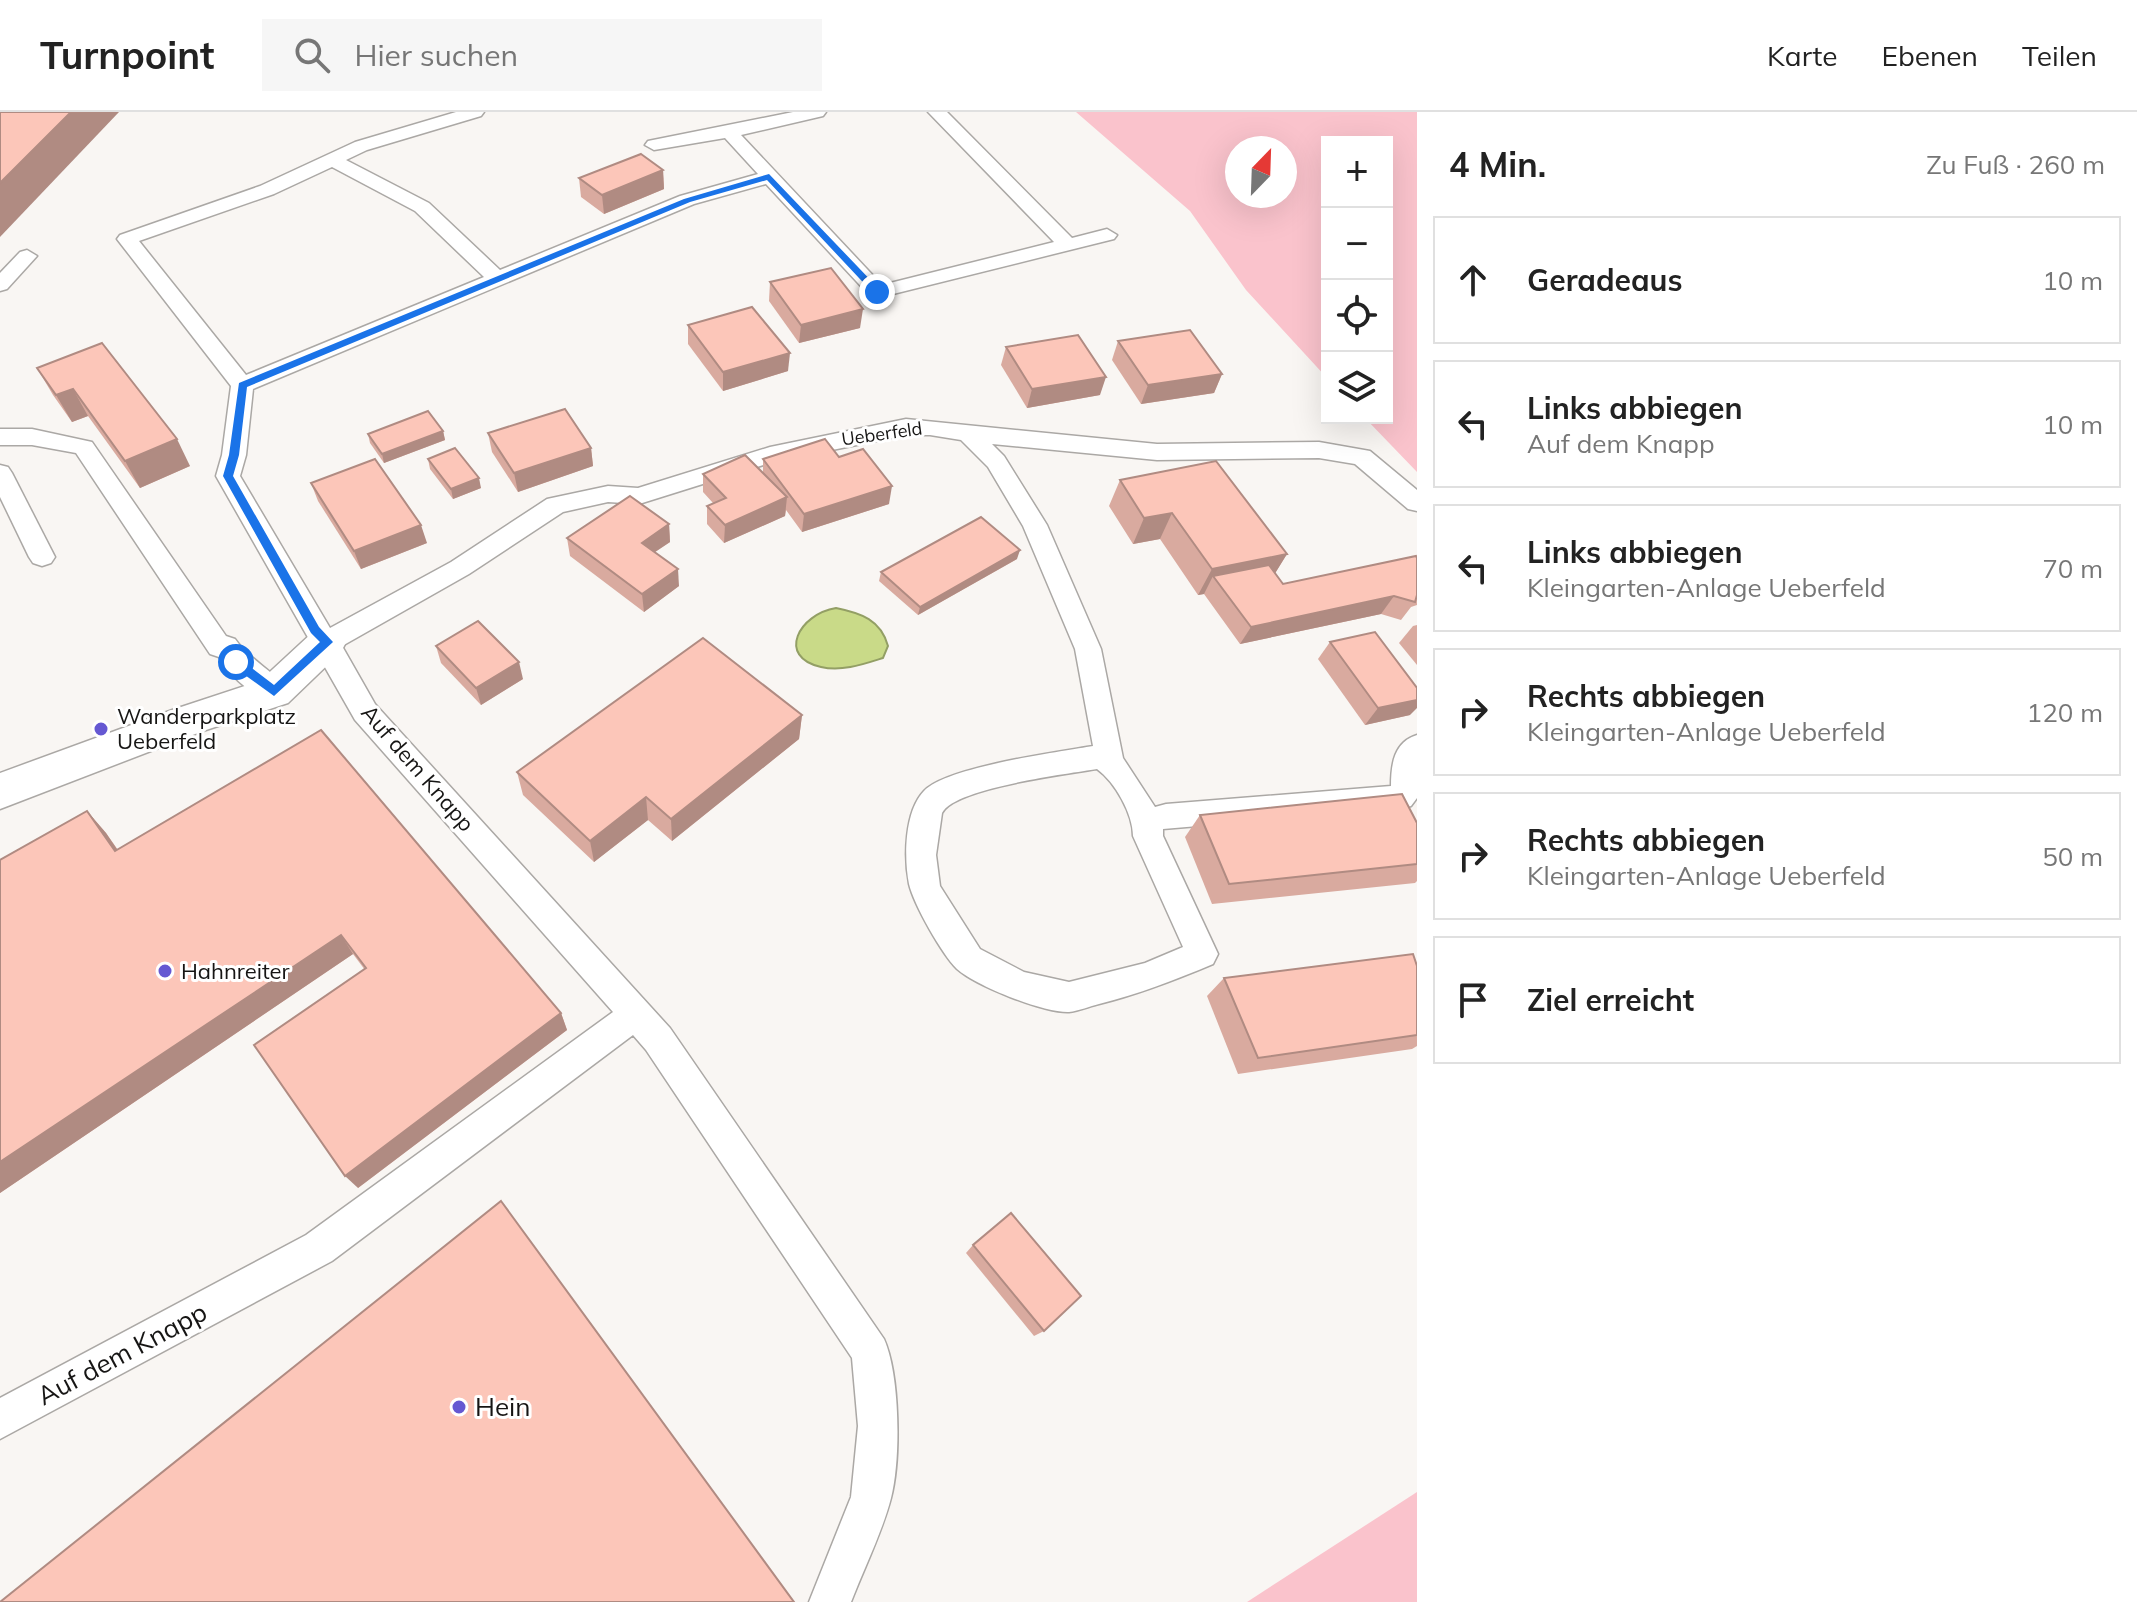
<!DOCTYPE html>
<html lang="de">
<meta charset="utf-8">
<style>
:root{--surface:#fff;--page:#f6f6f6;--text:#222;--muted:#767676;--line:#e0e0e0}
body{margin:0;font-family:Mulish,sans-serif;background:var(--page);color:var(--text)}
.controls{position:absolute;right:24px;top:24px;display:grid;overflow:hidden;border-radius:0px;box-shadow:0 8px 32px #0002}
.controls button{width:72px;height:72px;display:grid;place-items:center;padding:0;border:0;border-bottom:2px solid var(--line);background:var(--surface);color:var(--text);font:40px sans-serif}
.compass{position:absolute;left:1225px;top:24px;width:72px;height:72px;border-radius:50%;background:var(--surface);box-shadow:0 8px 32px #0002;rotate:23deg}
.stop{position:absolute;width:24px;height:24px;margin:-18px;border:6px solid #1a73e8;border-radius:50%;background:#fff}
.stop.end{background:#1a73e8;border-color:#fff;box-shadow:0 2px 8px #0008}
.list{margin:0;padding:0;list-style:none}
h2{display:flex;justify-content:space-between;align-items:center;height:104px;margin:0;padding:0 32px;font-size:34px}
h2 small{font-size:26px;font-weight:400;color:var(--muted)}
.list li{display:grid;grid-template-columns:52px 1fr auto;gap:24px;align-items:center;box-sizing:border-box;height:128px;margin:0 16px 16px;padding:0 16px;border:2px solid var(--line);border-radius:0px}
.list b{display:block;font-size:30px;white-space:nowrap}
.list p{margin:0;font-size:26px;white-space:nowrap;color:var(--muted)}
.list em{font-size:26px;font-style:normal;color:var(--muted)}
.icon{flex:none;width:44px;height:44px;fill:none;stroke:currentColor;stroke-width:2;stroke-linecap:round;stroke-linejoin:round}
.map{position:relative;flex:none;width:1417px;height:1490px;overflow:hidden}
header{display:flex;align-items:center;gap:48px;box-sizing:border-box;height:112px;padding:0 40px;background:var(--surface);border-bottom:2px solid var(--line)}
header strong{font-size:38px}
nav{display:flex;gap:44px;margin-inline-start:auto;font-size:28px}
.search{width:560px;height:72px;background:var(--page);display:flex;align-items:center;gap:20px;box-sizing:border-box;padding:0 28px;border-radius:0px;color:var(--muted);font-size:30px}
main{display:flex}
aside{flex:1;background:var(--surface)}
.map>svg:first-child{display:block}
.green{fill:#fac3cc;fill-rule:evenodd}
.water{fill:#c9da88;stroke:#939f65;stroke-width:2}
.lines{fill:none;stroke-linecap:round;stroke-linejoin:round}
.service-casing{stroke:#aba8a5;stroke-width:3}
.minor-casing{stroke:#aba8a5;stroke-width:3}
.service{fill:#fff;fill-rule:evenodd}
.minor{fill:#fff;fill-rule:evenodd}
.wall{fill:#d9aa9f}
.shaded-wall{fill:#b08b82}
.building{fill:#fcc6b9;stroke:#b08b82;stroke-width:2}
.route{fill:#1a73e8}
.poi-dot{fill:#6558d2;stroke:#fff;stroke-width:3}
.labels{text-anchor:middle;stroke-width:6;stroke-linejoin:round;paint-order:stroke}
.far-street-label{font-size:18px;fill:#161514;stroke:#fff}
.poi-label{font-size:22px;fill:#161514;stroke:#fff;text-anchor:start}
.street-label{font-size:22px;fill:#161514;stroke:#fff}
.near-street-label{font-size:26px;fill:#161514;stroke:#fff}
.near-poi-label{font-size:26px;fill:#161514;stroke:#fff;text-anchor:start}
</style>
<header>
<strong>Turnpoint</strong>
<div class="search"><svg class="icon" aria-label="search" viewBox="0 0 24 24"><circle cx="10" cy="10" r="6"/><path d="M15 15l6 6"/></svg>Hier suchen</div>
<nav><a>Karte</a><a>Ebenen</a><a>Teilen</a></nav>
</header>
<main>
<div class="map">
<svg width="1417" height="1490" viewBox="0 0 1417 1490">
<rect width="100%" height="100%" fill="#f9f6f3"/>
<g class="green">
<path d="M1076 0H1417V360L1365 306H1387V30H1327V266L1246 178 1190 99ZM1237 36H1285V84H1237Z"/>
<path d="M1417 1380V1490H1247Z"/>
</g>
<path class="water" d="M836 496C861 501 881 508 888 534L883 546C864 552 842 560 821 555 776 545 799 502 836 496Z"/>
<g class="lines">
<g class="service-casing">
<g id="service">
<path d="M456 0H484L481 4 367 38 346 48 429 91 500 158 680 84 758 62 725 26 654 38 645 33 648 29 793 0H826L823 4 741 23 882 173 1054 130 928 0H947L1072 126 1107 117 1117 123 1114 127 877 186 870 184 766 72 694 92 253 277 246 343 240 364 330 516 451 450 547 387 608 374 638 376 770 335 906 307 1157 332 1319 330 1370 339 1417 378V399L1408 397 1355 352 1319 346 1157 348 992 332 1004 344 1047 413 1101 537 1123 646 1155 695 1166 692 1391 674C1391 652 1394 630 1417 623V686L1411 694 1401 697 1163 717V724L1218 842 1213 852C1175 868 1139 882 1099 892 1090 894 1079 899 1069 900 1044 901 976 874 957 857 942 842 914 793 909 772 904 747 904 700 924 679 946 655 1058 640 1093 634L1075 537 1023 414 988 355 961 328 930 323H906L773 350 639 392 608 390 563 400 469 462 342 534 375 592 670 916 884 1227C900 1263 901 1347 891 1386 882 1421 864 1456 851 1490H809L851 1385 858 1314 852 1246 646 938 633 923 332 1149 0 1327V1286L306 1123 613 900 355 608 216 364 222 343 231 274 117 127 120 123 260 74 355 30ZM332 55 415 99 484 165 246 263 139 129 274 82ZM1097 657C1115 670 1133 702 1133 724L1183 835 1145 851 1069 870 1024 860 980 837 940 774 936 743 942 701C954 676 1067 662 1097 657Z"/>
<path d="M27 138 37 144 7 177 0 179V161L20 140Z"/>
<path d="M0 317H32L92 330 226 524 235 527C250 549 277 560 288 580L284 588C261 595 230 564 219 545L210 542 76 341 32 333H0Z"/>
<path d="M0 353 8 355 12 361 55 445 51 451 42 454 33 451 29 445 0 385Z"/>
</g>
</g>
<g class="minor-casing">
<path id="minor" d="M327 515 341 520 346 530 341 540 288 591 203 619 0 697V661L175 597 260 569 313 520Z"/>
</g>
<use href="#service" class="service"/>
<use href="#minor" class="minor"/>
</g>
<g class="wall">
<path d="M663 58 664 77 604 102 581 85 579 66Z"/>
<path d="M770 170 860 216 799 231 769 189Z"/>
<path d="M688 213 788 259 723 279 688 232Z"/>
<path d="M1118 229 1222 262 1214 281 1141 292 1112 248Z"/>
<path d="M1006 235 1100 283 1027 296 1001 253Z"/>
<path d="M37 256 190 354 140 376 88 304 72 310 53 283Z"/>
<path d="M443 319 445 328 384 351 370 331 368 322Z"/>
<path d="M488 321 591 336 593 354 518 380 492 340Z"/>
<path d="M839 345 889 392 802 420 786 398 785 404 724 431 707 412V394L713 391 703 380V362L763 361V347Z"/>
<path d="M428 347 481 376 453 387 430 357Z"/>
<path d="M1120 368 1287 442 1275 461 1283 472 1416 444 1417 493 1411 495 1401 508 1381 502 1240 532 1204 482 1198 483 1160 427 1133 432 1109 394Z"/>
<path d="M311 371 427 431 361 457 318 389Z"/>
<path d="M669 412 670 430 655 440 679 474 644 500 570 444 567 426Z"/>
<path d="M1017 447 918 503 879 469 881 460Z"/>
<path d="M1417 513V553L1399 531 1413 514Z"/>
<path d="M1330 530 1410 603 1365 613 1318 547Z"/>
<path d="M436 534 523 567 481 593 441 551Z"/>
<path d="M802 603 799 627 672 729 648 708 594 750 523 683 517 660Z"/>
<path d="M87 699 106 721 118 738 561 901 567 918 358 1076 365 858 353 842 0 1081V748Z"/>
<path d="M1200 703 1417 711V769L1415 771 1212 792 1185 725Z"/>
<path d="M1417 854V934L1412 937 1238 962 1207 884 1224 866Z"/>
<path d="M973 1133 1044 1219 1034 1224 966 1141Z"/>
</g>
<g class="shaded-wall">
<path d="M71 0H119L0 125V71Z"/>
<path d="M663 58 664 77 604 102 602 83Z"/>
<path d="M863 197 860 216 799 231 801 213Z"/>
<path d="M790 241 788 259 723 279V260Z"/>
<path d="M1222 262 1214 281 1141 292 1148 273Z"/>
<path d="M1106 265 1100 283 1027 296 1032 277Z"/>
<path d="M73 277 88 304 72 310 56 283Z"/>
<path d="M443 319 445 328 384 351 382 342Z"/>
<path d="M177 327 190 354 140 376 125 349Z"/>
<path d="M591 336 593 354 518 380 514 361Z"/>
<path d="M479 366 481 376 453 387 451 377Z"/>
<path d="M892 374 889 392 802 420 804 402Z"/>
<path d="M787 385 785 404 724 431 725 413Z"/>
<path d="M1172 401 1160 427 1133 432 1144 406Z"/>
<path d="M669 412 670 430 643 448 642 431Z"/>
<path d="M421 413 427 431 361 457 354 439Z"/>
<path d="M1020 438 1017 447 918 503 920 495Z"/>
<path d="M1287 442 1271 468 1213 464 1204 482 1198 483 1212 457Z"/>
<path d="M678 457 679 474 644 500 642 482Z"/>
<path d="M1394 484 1381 502 1240 532 1251 515Z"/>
<path d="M519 550 523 567 481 593 476 576Z"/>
<path d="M1417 588V596L1410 603 1365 613 1378 596Z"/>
<path d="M802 603 799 627 672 729 671 707Z"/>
<path d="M646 685 648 708 594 750 590 729Z"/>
<path d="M87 699 106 721 133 761 115 739Z"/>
<path d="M341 823 353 842 0 1081V1050Z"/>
<path d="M561 901 567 918 358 1076 345 1064Z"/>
</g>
<g class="building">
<path d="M0 0H71L0 71Z"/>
<path d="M641 42 663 58 602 83 579 66Z"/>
<path d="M831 156 863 197 801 213 770 170Z"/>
<path d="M752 195 790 241 723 260 688 213Z"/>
<path d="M1190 218 1222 262 1148 273 1118 229Z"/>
<path d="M1078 223 1106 265 1032 277 1006 235Z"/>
<path d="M102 231 177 327 125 349 73 277 56 283 37 256Z"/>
<path d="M565 297 591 336 514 361 488 321Z"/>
<path d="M428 299 443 319 382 342 368 322Z"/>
<path d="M825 327 839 345 863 337 892 374 804 402 763 347Z"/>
<path d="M455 336 479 366 451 377 428 347Z"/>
<path d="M745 343 787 385 725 413 707 394 726 386 703 362Z"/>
<path d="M375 347 421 413 354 439 311 371Z"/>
<path d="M1216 349 1287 442 1212 457 1172 401 1144 406 1120 368Z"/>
<path d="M630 384 669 412 642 431 678 457 642 482 567 426Z"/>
<path d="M981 405 1020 438 920 495 881 460Z"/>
<path d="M1416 444 1417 446V483L1415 490 1394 484 1251 515 1213 464 1269 453 1283 472Z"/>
<path d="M478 509 519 550 476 576 436 534Z"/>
<path d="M1375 520 1417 576V588L1378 596 1330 530Z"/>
<path d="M703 526 802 603 671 707 646 685 590 729 517 660Z"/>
<path d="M321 618 561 901 345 1064 254 933 366 856 341 823 0 1050V748L87 699 115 739Z"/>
<path d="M1402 682 1417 711V752L1229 772 1200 703Z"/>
<path d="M1413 842 1417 854V923L1258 946 1224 866Z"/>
<path d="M501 1089 794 1490H0Z"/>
<path d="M1011 1101 1081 1184 1044 1219 973 1133Z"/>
</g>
<path class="route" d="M769 62 880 178V182H874L767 68 690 90 247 275 239 343 233 364 319 515 333 530 274 584 231 553V547H240L274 573 320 530 311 521 223 364 229 343 239 271 684 87Z"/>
<g class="poi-dot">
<circle cx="101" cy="617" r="8"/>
<circle cx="165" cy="859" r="8"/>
<circle cx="459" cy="1295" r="8"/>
</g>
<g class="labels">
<g class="far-street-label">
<text transform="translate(882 322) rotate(-8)" y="6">Ueberfeld</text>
</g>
<g class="poi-label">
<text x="117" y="612">Wanderparkplatz<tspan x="117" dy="25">Ueberfeld</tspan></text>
<text x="181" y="867">Hahnreiter</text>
</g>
<g class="street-label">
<text transform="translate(418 656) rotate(49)" y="8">Auf dem Knapp</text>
</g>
<g class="near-street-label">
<text transform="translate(122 1242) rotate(-28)" y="9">Auf dem Knapp</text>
</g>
<g class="near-poi-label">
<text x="475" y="1304">Hein</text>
</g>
</g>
</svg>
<div class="controls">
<button>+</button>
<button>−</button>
<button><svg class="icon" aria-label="locate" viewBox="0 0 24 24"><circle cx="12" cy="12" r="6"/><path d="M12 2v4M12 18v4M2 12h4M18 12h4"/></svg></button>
<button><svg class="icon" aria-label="layers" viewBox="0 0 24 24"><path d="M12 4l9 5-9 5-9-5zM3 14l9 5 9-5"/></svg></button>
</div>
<svg class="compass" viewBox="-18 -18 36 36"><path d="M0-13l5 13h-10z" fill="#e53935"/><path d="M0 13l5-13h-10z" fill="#767676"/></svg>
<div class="stop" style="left:236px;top:550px"></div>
<div class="stop end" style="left:877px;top:180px"></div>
</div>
<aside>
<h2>4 Min.<small>Zu Fuß · 260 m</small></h2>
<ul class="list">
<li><svg class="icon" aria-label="ahead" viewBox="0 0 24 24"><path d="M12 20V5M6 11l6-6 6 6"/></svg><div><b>Geradeaus</b></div><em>10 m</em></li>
<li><svg class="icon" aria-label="left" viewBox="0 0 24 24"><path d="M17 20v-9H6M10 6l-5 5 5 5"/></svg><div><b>Links abbiegen</b><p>Auf dem Knapp</p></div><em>10 m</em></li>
<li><svg class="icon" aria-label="left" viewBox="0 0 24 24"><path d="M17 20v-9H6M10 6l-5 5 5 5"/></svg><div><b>Links abbiegen</b><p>Kleingarten-Anlage Ueberfeld</p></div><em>70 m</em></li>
<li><svg class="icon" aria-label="right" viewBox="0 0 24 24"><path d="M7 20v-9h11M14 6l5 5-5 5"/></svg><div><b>Rechts abbiegen</b><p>Kleingarten-Anlage Ueberfeld</p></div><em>120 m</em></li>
<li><svg class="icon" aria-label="right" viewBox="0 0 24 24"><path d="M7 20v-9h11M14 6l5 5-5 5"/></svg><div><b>Rechts abbiegen</b><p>Kleingarten-Anlage Ueberfeld</p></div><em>50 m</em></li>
<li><svg class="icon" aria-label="arrive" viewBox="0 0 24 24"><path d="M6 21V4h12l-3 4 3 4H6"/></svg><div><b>Ziel erreicht</b></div></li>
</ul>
</aside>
</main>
